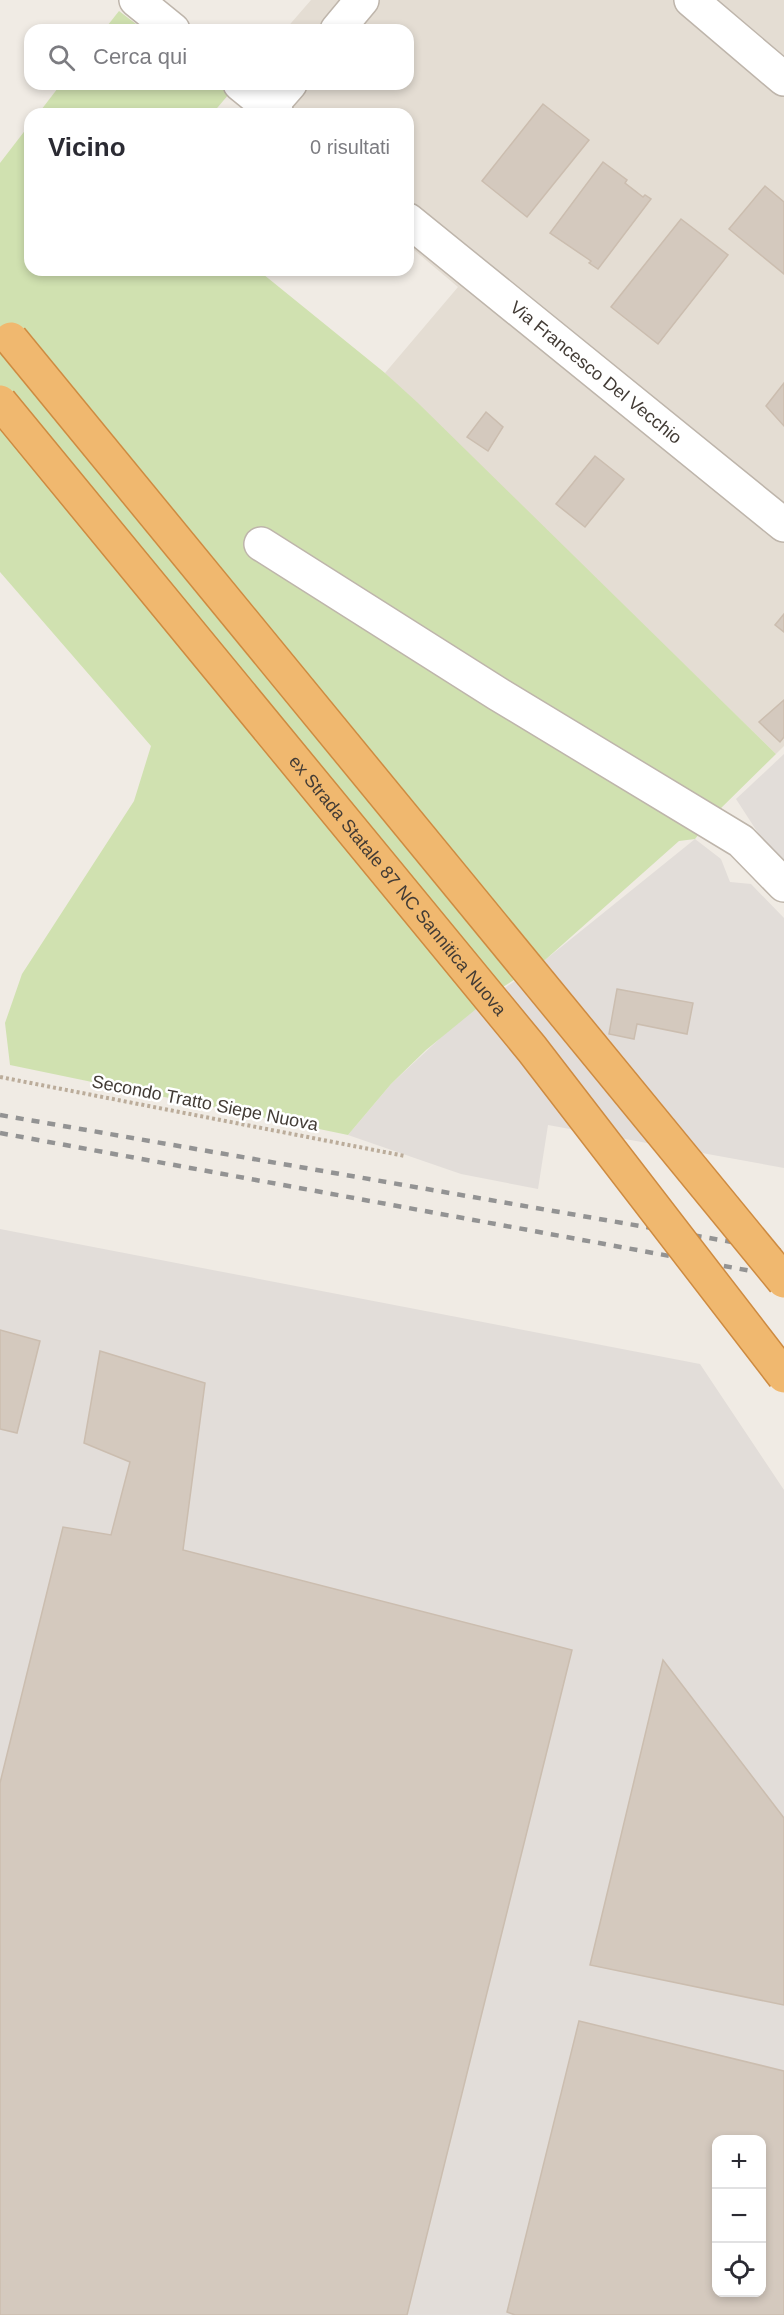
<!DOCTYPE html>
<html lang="it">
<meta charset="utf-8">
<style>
:root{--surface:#fff;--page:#f7f7f7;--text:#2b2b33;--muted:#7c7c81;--line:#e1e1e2}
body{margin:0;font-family:Arial,sans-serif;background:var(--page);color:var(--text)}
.controls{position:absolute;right:18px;bottom:18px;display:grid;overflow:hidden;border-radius:12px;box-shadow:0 3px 9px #0003}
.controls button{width:54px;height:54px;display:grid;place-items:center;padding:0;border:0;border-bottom:2px solid var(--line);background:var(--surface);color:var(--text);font:30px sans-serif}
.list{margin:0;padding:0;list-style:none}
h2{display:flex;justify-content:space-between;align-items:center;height:78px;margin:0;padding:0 24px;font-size:26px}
h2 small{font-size:20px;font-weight:400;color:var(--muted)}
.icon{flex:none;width:33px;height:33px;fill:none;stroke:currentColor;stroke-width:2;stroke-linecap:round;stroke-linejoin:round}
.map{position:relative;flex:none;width:784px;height:2315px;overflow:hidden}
.search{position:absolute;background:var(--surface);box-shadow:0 3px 9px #0003;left:24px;top:24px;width:390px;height:66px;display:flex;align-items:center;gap:15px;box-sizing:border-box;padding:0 21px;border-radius:18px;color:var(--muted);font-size:22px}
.panel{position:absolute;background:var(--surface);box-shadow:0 3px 9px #0003;left:24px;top:108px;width:390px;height:168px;border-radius:18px}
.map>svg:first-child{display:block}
.residential{fill:#e4ddd3}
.industrial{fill:#e2ddd9;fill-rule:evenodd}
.green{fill:#d0e1b0}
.building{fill:#d4c9be;stroke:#cbbdaf;stroke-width:1.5;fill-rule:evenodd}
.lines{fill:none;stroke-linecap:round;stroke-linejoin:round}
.minor-casing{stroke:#beb5ab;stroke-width:36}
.path{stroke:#bbac9a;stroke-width:4;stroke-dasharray:3 3;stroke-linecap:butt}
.minor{stroke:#fff;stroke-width:33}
.rail{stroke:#939393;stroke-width:4.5;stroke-dasharray:8 8;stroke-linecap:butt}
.highway-bridge-casing{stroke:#ce8b41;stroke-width:36;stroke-linecap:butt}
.highway-bridge{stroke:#f0b86f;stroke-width:33}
.labels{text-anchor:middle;stroke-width:5;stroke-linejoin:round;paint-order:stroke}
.street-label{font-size:18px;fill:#423b35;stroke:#fff}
</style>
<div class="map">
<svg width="784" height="2315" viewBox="0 0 784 2315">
<rect width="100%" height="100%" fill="#f0ebe4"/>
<path class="residential" d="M311 0H784V746L776 754 385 373 458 287 408 245V114H252L238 84H408V30H285Z"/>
<g class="industrial">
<path d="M784 754V864L767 847 736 799Z"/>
<path d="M695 839 721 859 730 882 751 884 784 918V1168L548 1125 538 1189 461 1174 348 1135 391 1084 463 1017 545 960Z"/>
<path d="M0 1229 700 1364 784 1490V2315H0ZM716 2140H762V2292H716Z"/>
</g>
<g class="green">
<path d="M119 11 144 30H104Z"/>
<path d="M61 84H215L229 94 212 114H38Z"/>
<path d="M30 124V270H258L385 373 418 403 776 754 716 813 695 839 679 841 545 960 503 987 426 1050 391 1084 348 1135 10 1065 5 1023 22 974 134 801 151 746 0 572V163Z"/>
</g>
<g class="building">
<path d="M543 104 589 140 527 217 482 181Z"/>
<path d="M603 162 627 180 625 183 643 197 645 195 651 199 598 269 589 263 591 261 550 233Z"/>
<path d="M765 186 784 202V274L729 229Z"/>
<path d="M681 219 728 255 658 344 611 307Z"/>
<path d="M784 383V426L766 406Z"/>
<path d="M486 412 503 427 488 451 467 437Z"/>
<path d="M595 456 624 479 585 527 556 504Z"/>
<path d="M784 614V632L775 625Z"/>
<path d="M784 700V737L780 742 759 722Z"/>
<path d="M617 989 693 1003 687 1034 637 1024 634 1039 609 1034Z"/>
<path d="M0 1330 40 1341 17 1433 0 1429Z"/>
<path d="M100 1351 205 1383 183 1550 572 1650 407 2315H0V1783L63 1527 111 1535 130 1462 84 1443Z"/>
<path d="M663 1660 784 1818V2005L590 1965Z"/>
<path d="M579 2021 784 2071V2315H515L507 2312ZM716 2140H762V2292H716Z"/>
</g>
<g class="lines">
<g class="minor-casing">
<g id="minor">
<path d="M136 0 173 30"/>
<path d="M691 0 784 79"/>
<path d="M337 30 362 0"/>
<path d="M240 84 277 114"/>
<path d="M269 108 290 84"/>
<path id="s1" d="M408 220 784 525"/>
<path d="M261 544 498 694 741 841 784 885"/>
</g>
</g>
<path class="path" d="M0 1077 405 1156"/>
<use href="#minor" class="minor"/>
<g class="rail">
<path d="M0 1115 784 1251"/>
<path d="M0 1133 784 1277"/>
</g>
<g class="highway-bridge-casing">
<g id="highway-bridge">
<path d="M11 339 784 1281"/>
<path id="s2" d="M0 402 532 1049 784 1376"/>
</g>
</g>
<use href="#highway-bridge" class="highway-bridge"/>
</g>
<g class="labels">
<g class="street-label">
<text dy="6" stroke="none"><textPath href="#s1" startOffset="242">Via Francesco Del Vecchio</textPath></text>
<text dy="6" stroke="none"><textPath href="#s2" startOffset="626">ex Strada Statale 87 NC Sannitica Nuova</textPath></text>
<text transform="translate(205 1103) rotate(11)" y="6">Secondo Tratto Siepe Nuova</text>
</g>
</g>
</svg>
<div class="controls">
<button>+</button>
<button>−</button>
<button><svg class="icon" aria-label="locate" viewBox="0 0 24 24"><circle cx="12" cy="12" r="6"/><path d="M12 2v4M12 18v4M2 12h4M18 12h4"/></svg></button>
</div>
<div class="search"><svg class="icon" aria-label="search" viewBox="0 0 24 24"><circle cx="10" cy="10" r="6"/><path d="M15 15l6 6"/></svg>Cerca qui</div>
<section class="panel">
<h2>Vicino<small>0 risultati</small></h2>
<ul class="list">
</ul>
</section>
</div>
